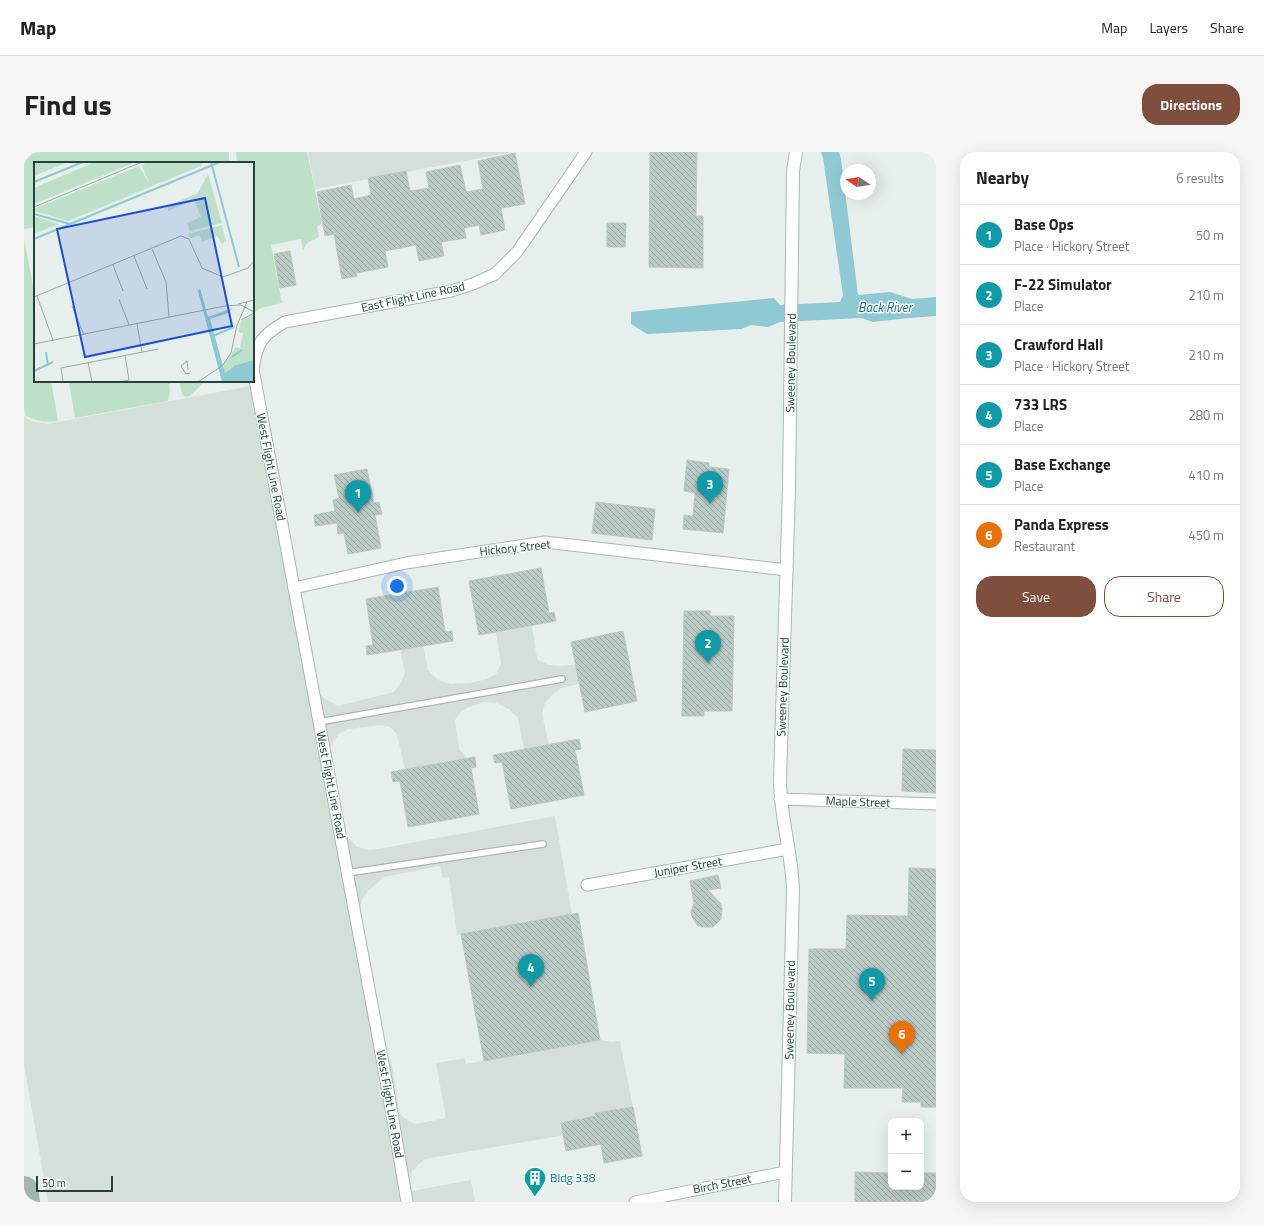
<!DOCTYPE html>
<meta charset="utf-8">
<style>
:root{--surface:#fff;--page:#f6f6f6;--text:#222;--muted:#767676;--line:#e0e0e0;--accent:#804e3d}
body{margin:0;font-family:"Titillium Web",sans-serif;background:var(--page);color:var(--text)}
.controls{position:absolute;right:12px;bottom:12px;display:grid;overflow:hidden;border-radius:8px;box-shadow:0 4px 16px #0002}
.controls button{width:36px;height:36px;display:grid;place-items:center;padding:0;border:0;border-bottom:1px solid var(--line);background:var(--surface);color:var(--text);font:20px sans-serif}
.compass{position:absolute;left:816px;top:12px;width:36px;height:36px;border-radius:50%;background:var(--surface);box-shadow:0 4px 16px #0002;rotate:282deg}
.scale{position:absolute;left:12px;bottom:10px;width:77px;box-sizing:border-box;padding-left:4px;border:2px solid #24423a;border-top:0;font-size:11px;line-height:14px;white-space:nowrap;color:#24423a;-webkit-text-stroke:3px #f7fbf9;paint-order:stroke}
.you{position:absolute;left:373px;top:434px;width:14px;height:14px;margin:-10px;border:3px solid #fff;border-radius:50%;background:#1a73e8;box-shadow:0 0 0 6px #1a73e833}
.badge{display:grid;place-items:center;width:26px;height:26px;border-radius:50%;background:var(--accent);color:#fff;font-size:13px;font-weight:700}
.pin{position:absolute;translate:-50% -33px;filter:drop-shadow(0 1px 2px #0008)}
.pin::after{content:'';position:absolute;top:21px;width:14px;height:12px;background:inherit;clip-path:polygon(0 0,100% 0,50% 100%)}
.list{margin:0;padding:0;list-style:none}
h2{display:flex;justify-content:space-between;align-items:center;height:52px;margin:0;padding:0 16px;font-size:17px}
h2 small{font-size:13px;font-weight:400;color:var(--muted)}
.list li{display:grid;grid-template-columns:26px 1fr auto;gap:12px;align-items:center;box-sizing:border-box;height:60px;padding:0 16px;border-top:1px solid var(--line)}
.list b{display:block;font-size:15px;white-space:nowrap}
.list p{margin:0;font-size:13px;white-space:nowrap;color:var(--muted)}
.list em{font-size:13px;font-style:normal;color:var(--muted)}
.actions{display:flex;gap:8px;padding:12px 16px}
.actions a{flex:1;padding:9px 0;border:1px solid var(--accent);border-radius:16px;text-align:center;font-size:14px;color:var(--accent)}
.actions .main{background:var(--accent);color:#fff}
.map{position:relative;flex:none;width:912px;height:1050px;overflow:hidden;border-radius:16px}
header{display:flex;align-items:center;gap:24px;box-sizing:border-box;height:56px;padding:0 20px;background:var(--surface);border-bottom:1px solid var(--line)}
header strong{font-size:19px}
nav{display:flex;gap:22px;margin-inline-start:auto;font-size:14px}
.intro{display:flex;align-items:center;justify-content:space-between;box-sizing:border-box;height:96px;padding:0 24px}
h1{margin:0;font-size:28px}
.button{padding:10px 18px;border-radius:16px;background:var(--accent);color:#fff;font-size:14px;font-weight:700}
main{display:flex;gap:24px;padding:0 24px}
aside{flex:1;background:var(--surface);border-radius:16px;box-shadow:0 4px 16px #0002}
.map>svg:first-child{display:block}
.built{fill:#d4dfda}
.green{fill:#bfe0c8}
.water{fill:#8ec9d4}
.lines{fill:none;stroke-linecap:round;stroke-linejoin:round}
.taxiway{stroke:#a2b6b0;stroke-width:28}
.building{fill:url(#building-back-hatch);stroke:#b8c9c2}
.service-casing{stroke:#a8b8b2;stroke-width:8}
.minor-casing{stroke:#a8b8b2;stroke-width:13}
.secondary-casing{stroke:#a4bbb3;stroke-width:14}
.service{stroke:#fff;stroke-width:5.5}
.minor{stroke:#fff;stroke-width:11}
.secondary{stroke:#fff;stroke-width:12}
.labels{text-anchor:middle;stroke-width:3;stroke-linejoin:round;paint-order:stroke}
.street-label{font-size:12px;fill:#24423a;stroke:#f7fbf9}
.culture-label{font-size:12px;fill:#0d838f;stroke:#f7fbf9;text-anchor:start}
.water-label{font-size:13px;font-style:italic;fill:#1c6f80;stroke:#f7fbf9}
.inset-river{fill:none;stroke:#8ec9d4;stroke-width:2}
.inset-road{fill:none;stroke:#98aaa4;stroke-width:1}
.view{fill:#1d4ed8;fill-opacity:0.15;stroke:#1d4ed8;stroke-width:2}
.inset-edge{fill:none;stroke:#24423a;stroke-width:2}
</style>
<header>
<strong>Map</strong>
<nav><a>Map</a><a>Layers</a><a>Share</a></nav>
</header>
<div class="intro"><h1>Find us</h1><a class="button">Directions</a></div>
<main>
<div class="map">
<svg width="912" height="1050" viewBox="0 0 912 1050">
<defs>
<pattern id="building-back-hatch" width="6" height="6" patternUnits="userSpaceOnUse"><rect width="6" height="6" fill="#bbcac4"/><path d="M-1 5l2 2M0 0l6 6M5-1l2 2" fill="none" stroke="#98a6a0"/></pattern>
</defs>
<rect width="100%" height="100%" fill="#e6efeb"/>
<g class="built">
<path d="M284 0H488L291 37Z"/>
<path d="M238 232 295 540 301 547 314 554 370 540 377 530 381 521 376 497 399 493 404 518 414 528 427 532 446 531 463 527 472 522 477 512 472 480 508 474 513 507 518 510 525 513 538 514 552 512 555 532 537 536 528 543 521 551 518 562 525 593 500 597 494 566 485 557 472 551 461 550 445 555 437 560 431 568 435 597 443 606 381 618 373 582 366 575 358 573 324 577 315 582 309 590 305 598 320 681 333 695 344 698 354 697 531 664 548 763 433 783 425 725 419 726 416 714 360 725 343 740 338 748 335 757 363 905 367 908 376 962 380 966 391 972 422 966 412 911 441 906 442 912 578 888 588 890 596 889 612 971 401 1007 394 1013 387 1021 386 1028 388 1039 447 1028 451 1050H24L0 912V263V265L9 270 24 272Z"/>
</g>
<g class="green">
<path d="M0 0H205V11H11V75L0 77Z"/>
<path d="M212 0H283L298 71 293 75 295 85 283 91 279 99 277 87 247 93 258 151 237 156 229 161V11H213Z"/>
<path d="M0 86 11 145V229H27L34 269C22 271 13 269 2 264L0 255Z"/>
<path d="M55 229H145L146 239 144 249 51 266 45 231Z"/>
<path d="M155 229H181L166 244 162 245 158 242Z"/>
</g>
<path class="water" d="M797 0H815L817 7 834 143 866 140 888 147 912 145V164L884 166 849 170 837 166 756 170 744 175 727 173 717 177 623 182 607 172V160L750 146 756 153 816 150 819 143 799 6Z"/>
<g class="lines">
<path class="taxiway" d="M0 1038 2 1050"/>
</g>
<g class="building">
<path d="M626 0H673L672 64H679V116L625 115Z"/>
<path d="M491 1 501 52 477 56 481 78 457 83 455 73 440 76 442 86 417 90 420 104 395 109 392 93 361 99 364 115 332 121 333 124 318 127 310 82 301 84 293 40 327 33 330 47 347 43 344 26 382 19 386 39 405 36 402 20 436 13 442 40 459 37 454 9Z"/>
<path d="M583 71H602L601 95H583Z"/>
<path d="M266 99 272 133 256 136 250 102Z"/>
<path d="M663 308 685 311V315L705 317 699 381 659 377 660 363 669 364 671 341 660 339Z"/>
<path d="M343 317 350 351 355 350 358 362 351 363 357 396 324 402 320 381 314 382 313 371 291 374 290 363 311 359 309 348 315 346 310 323Z"/>
<path d="M572 350 631 357 628 388 568 381Z"/>
<path d="M517 416 525 461 530 460 532 469 455 483 445 429Z"/>
<path d="M414 435 421 480 428 479 429 489 343 503 342 494 349 493 342 447Z"/>
<path d="M660 459H686V464H710L708 559H680V564H658Z"/>
<path d="M599 479 613 549 561 560 547 490Z"/>
<path d="M555 587 557 597 551 598 560 643 487 657 478 610 471 611 469 603Z"/>
<path d="M879 597 912 598V641L878 639Z"/>
<path d="M451 605 452 615 447 616 455 662 384 675 376 629 369 630 367 620Z"/>
<path d="M885 716 912 717V955H897V950H878L879 936H820L821 902 783 901 785 797H822L823 763 884 764Z"/>
<path d="M694 723 697 736 684 738 696 751 698 756 697 767 689 775H678L673 773 668 765 667 760 670 751 666 729Z"/>
<path d="M554 761 576 888 460 909 437 782Z"/>
<path d="M609 955 618 1004 580 1011 577 992 542 999 537 971 572 964 571 961Z"/>
<path d="M831 1020 867 1021V1035H897V1021H912V1050H831Z"/>
</g>
<g class="lines">
<g class="service-casing">
<g id="service">
<path d="M295 570 538 527"/>
<path d="M323 721 519 692"/>
</g>
</g>
<g class="minor-casing">
<g id="minor">
<path d="M229 217 363 933 383 1050"/>
<path d="M229 217C233 190 238 183 261 170L427 139 449 132 471 122 493 100 562 0"/>
<path d="M270 436 382 411 521 390 763 418"/>
<path d="M756 647 912 652"/>
<path d="M563 733 764 697"/>
<path d="M611 1050 761 1020"/>
</g>
</g>
<g class="secondary-casing">
<path id="secondary" d="M761 1050 769 738C768 701 756 665 756 628L765 337 769 19 772 0"/>
</g>
<use href="#service" class="service"/>
<use href="#minor" class="minor"/>
<use href="#secondary" class="secondary"/>
</g>
<defs>
<g id="building-pin" transform="scale(1.15)"><path d="M0 17L-7.5 6A9.5 9.5 0 1 1 7.5 6Z" fill="#0f9aa8" stroke="#f7fbf9"/><path d="M-4-6H4V6H1V3H-1V6H-4ZM-2.5-4.3h1.7v1.8h-1.7ZM.8-4.3h1.7v1.8H.8ZM-2.5-1h1.7V.8h-1.7ZM.8-1h1.7V.8H.8Z" fill="#fff"/></g>
</defs>
<g fill-rule="evenodd">
<use href="#building-pin" x="511" y="1026"/>
</g>
<g class="labels">
<g class="street-label">
<text transform="translate(389 145) rotate(-12)" y="4">East Flight Line Road</text>
<text transform="translate(767 211) rotate(-89)" y="4">Sweeney Boulevard</text>
<text transform="translate(247 315) rotate(79)" y="4">West Flight Line Road</text>
<text transform="translate(491 396) rotate(-6)" y="4">Hickory Street</text>
<text transform="translate(759 535) rotate(-88)" y="4">Sweeney Boulevard</text>
<text transform="translate(307 633) rotate(79)" y="4">West Flight Line Road</text>
<text transform="translate(834 650) rotate(2)" y="4">Maple Street</text>
<text transform="translate(664 715) rotate(-10)" y="4">Juniper Street</text>
<text transform="translate(766 858) rotate(-89)" y="4">Sweeney Boulevard</text>
<text transform="translate(366 952) rotate(80)" y="4">West Flight Line Road</text>
<text transform="translate(698 1032) rotate(-11)" y="4">Birch Street</text>
</g>
<g class="culture-label">
<text x="526" y="1030">Bldg 338</text>
</g>
<g class="water-label">
<text x="861" y="160">Back River</text>
</g>
</g>
<g transform="translate(10 10)">
<rect width="220" height="220" fill="#e6efeb"/>
<path d="M0 0H34L0 14ZM61 0H102L0 42V26ZM112 0H169L167 4 34 59 0 49V47L105 4 116 23 108 4ZM174 12 188 61 156 69 153 61 167 55 160 38 134 49V44L164 31ZM0 54 25 62 0 72ZM188 63 192 79 188 82 183 74 168 80 165 73 157 76 154 72Z" fill="#bfe0c8"/>
<path d="M220 152V198L202 203 191 211 189 205 202 185 206 186 209 171 204 170 207 160 211 156Z" fill="#bfe0c8"/>
<path d="M166 126 174 155 199 146 194 151 176 157 191 211 202 203 220 198V220H188L164 129Z" fill="#8ec9d4"/>
<path class="inset-river" d="M177 0 205 105M0 20 49 0M0 52 36 62M0 77 186 0M179 174 200 165M12 190 14 204M198 195 208 188M0 209 19 200"/>
<path class="inset-road" d="M0 45 108 0M118 87 132 120 135 155M100 94 113 127M79 103 89 129M3 134 19 178M0 135 147 74 155 77 168 106 189 115 214 106 220 99M85 137 95 163M204 142 220 138M38 144 50 173M207 158 220 151M103 162 108 190M0 182 191 144 207 143 220 150M54 200 58 220M154 208 153 199 147 204 152 212 156 211M29 220 27 206 124 187M85 220 95 218 91 193M164 220 189 203 197 191 203 163 213 140"/>
<path class="view" d="M171 36 198 164 51 195 23 67Z"/>
<rect width="220" height="220" class="inset-edge"/>
</g>
</svg>
<div class="controls">
<button>+</button>
<button>−</button>
</div>
<svg class="compass" viewBox="-18 -18 36 36"><path d="M0-13l5 13h-10z" fill="#e53935"/><path d="M0 13l5-13h-10z" fill="#767676"/></svg>
<div class="scale">50 m</div>
<div class="you"></div>
<div class="pin badge" style="left:334px;top:361px;background:#0f9aa8">1</div>
<div class="pin badge" style="left:684px;top:511px;background:#0f9aa8">2</div>
<div class="pin badge" style="left:686px;top:352px;background:#0f9aa8">3</div>
<div class="pin badge" style="left:507px;top:835px;background:#0f9aa8">4</div>
<div class="pin badge" style="left:848px;top:849px;background:#0f9aa8">5</div>
<div class="pin badge" style="left:878px;top:902px;background:#e8710a">6</div>
</div>
<aside>
<h2>Nearby<small>6 results</small></h2>
<ul class="list">
<li><span class="badge" style="background:#0f9aa8">1</span><div><b>Base Ops</b><p>Place · Hickory Street</p></div><em>50 m</em></li>
<li><span class="badge" style="background:#0f9aa8">2</span><div><b>F-22 Simulator</b><p>Place</p></div><em>210 m</em></li>
<li><span class="badge" style="background:#0f9aa8">3</span><div><b>Crawford Hall</b><p>Place · Hickory Street</p></div><em>210 m</em></li>
<li><span class="badge" style="background:#0f9aa8">4</span><div><b>733 LRS</b><p>Place</p></div><em>280 m</em></li>
<li><span class="badge" style="background:#0f9aa8">5</span><div><b>Base Exchange</b><p>Place</p></div><em>410 m</em></li>
<li><span class="badge" style="background:#e8710a">6</span><div><b>Panda Express</b><p>Restaurant</p></div><em>450 m</em></li>
</ul>
<div class="actions"><a class="main">Save</a><a>Share</a></div>
</aside>
</main>
